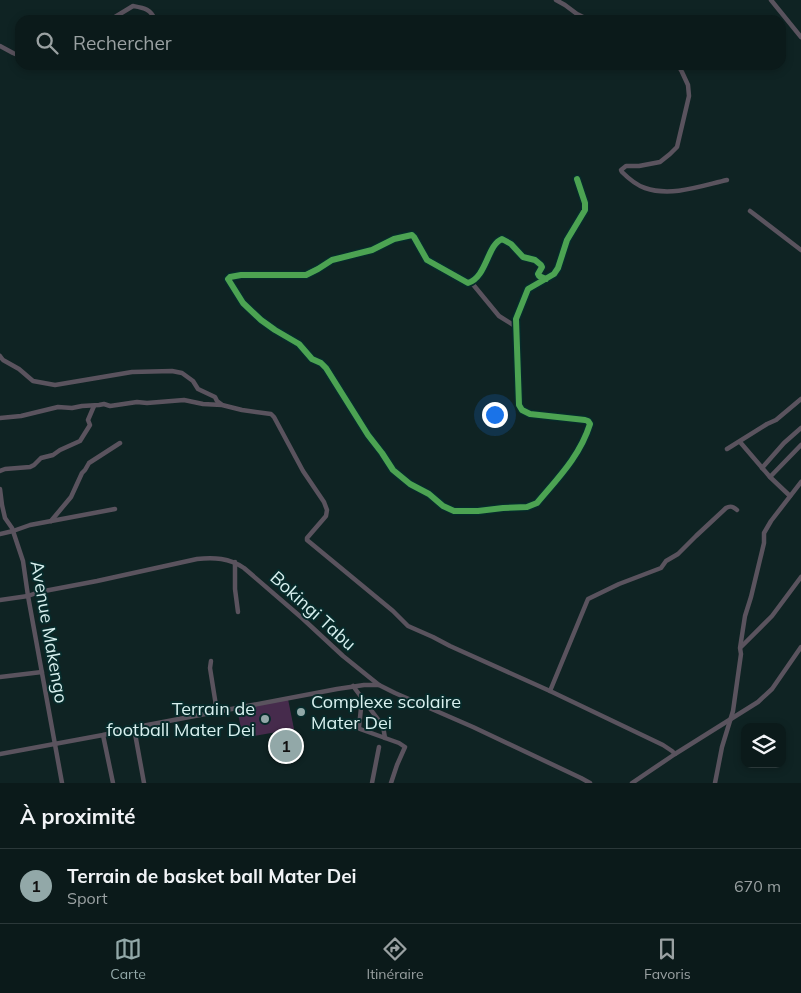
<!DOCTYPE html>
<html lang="fr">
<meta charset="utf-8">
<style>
:root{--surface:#0b1a1a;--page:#192727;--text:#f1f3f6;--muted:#9aa1a2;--line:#2b3839;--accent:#92a8a8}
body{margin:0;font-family:Mulish,sans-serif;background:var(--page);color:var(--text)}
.controls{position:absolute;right:15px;bottom:15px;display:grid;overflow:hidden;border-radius:10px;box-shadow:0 2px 8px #0003}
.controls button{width:45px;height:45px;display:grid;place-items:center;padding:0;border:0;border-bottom:1px solid var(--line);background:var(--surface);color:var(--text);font:25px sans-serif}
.you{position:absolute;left:494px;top:414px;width:18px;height:18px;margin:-12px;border:4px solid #fff;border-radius:50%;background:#1a73e8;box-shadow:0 0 0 8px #1a73e833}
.badge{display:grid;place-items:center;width:32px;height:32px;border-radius:50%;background:var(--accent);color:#111;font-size:16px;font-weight:700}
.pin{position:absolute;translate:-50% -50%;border:2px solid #fff;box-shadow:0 1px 5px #0006}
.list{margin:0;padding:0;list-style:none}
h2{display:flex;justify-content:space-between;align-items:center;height:65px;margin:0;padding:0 20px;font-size:21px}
h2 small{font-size:16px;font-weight:400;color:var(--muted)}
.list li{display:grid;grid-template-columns:32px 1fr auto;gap:15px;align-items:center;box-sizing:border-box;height:75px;padding:0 20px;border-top:1px solid var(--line)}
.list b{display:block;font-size:19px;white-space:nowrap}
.list p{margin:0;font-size:16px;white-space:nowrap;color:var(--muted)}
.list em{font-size:16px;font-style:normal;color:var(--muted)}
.icon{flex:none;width:28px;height:28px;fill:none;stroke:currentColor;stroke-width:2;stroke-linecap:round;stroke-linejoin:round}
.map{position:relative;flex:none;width:801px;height:783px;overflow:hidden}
.search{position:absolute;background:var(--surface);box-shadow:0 2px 8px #0003;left:15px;right:15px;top:15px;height:55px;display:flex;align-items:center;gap:12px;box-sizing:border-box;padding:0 18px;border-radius:15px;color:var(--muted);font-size:19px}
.sheet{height:140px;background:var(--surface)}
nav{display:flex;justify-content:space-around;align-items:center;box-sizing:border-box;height:70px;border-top:1px solid var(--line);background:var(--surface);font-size:14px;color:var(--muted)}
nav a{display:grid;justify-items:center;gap:2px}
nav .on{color:var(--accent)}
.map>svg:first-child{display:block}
.green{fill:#462b4c}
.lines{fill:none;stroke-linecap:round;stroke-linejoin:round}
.minor{stroke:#5a535e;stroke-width:4.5}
.cycleway-casing{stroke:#072b2b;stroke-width:9}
.cycleway{stroke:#4ca352;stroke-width:6}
.poi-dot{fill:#92a8a8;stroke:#072b2b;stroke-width:2}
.labels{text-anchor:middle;stroke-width:4;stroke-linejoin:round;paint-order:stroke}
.street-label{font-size:18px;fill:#d8f0ef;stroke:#072b2b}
.poi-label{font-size:18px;fill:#d8f0ef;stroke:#072b2b;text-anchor:start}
</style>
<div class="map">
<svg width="801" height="783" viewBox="0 0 801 783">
<rect width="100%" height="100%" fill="#0f2323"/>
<g class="green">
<path d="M288 699 294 729 243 738 237 709Z"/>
<path d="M294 740 296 748 278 752 276 743Z"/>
</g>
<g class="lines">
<g class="minor">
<path d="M556 0 565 5 577 14 589 20"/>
<path d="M771 0 801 37"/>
<path d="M110 20 133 6C144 8 151 9 155 20"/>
<path d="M0 46 13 53 20 56"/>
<path d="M678 65 682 72 688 85 689 96 677 147 670 154 660 162 639 166H626L621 170 622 172C628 178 636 185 645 188 671 197 701 186 727 180"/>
<path d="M750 211 801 250"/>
<path d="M546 279 539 276 538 274 542 267 541 265 535 260 523 257 511 244 502 239C487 245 487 277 468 283L427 260 414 237 412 235 394 239 372 250 332 260 318 269 306 275H241L230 277 228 279 243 303 261 320 275 330 299 344 312 359 321 363 326 368 368 435 382 453 393 470 410 484 429 494 443 506 454 511H478L503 508 527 507 537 503C558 478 580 456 590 424L588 421 585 420 530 414 522 410 519 405 516 319 528 289 554 274 558 268 567 240 585 210V203L577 179"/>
<path d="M471 282 499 316 515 326"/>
<path d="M0 356 3 360 19 369 33 381 55 385 132 372 172 371 182 373 193 381 198 389 215 397 217 401 221 404"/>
<path d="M0 418 21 416 58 407 72 408 82 406 99 405 104 404 110 406 137 402 147 403 184 400 203 404 222 405 242 410 271 414 274 417 303 471 324 502 327 510 326 516 307 538V540L393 611 408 626 433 637 450 646 550 691 663 745 672 751 675 754"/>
<path d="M740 442 770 477 790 496"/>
<path d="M727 449 767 424 776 420 801 399"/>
<path d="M762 468 784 443 801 428"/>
<path d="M0 471 5 469 30 467 34 465 41 458 53 455 60 450 80 441 90 425 88 420 94 406"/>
<path d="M770 477 801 445"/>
<path d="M0 489 2 505 5 518 12 528 23 561 28 596 62 783"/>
<path d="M51 521 71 497 82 473 85 470 89 463 120 443"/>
<path d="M0 534 13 531 30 525 115 509"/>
<path d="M235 562V589L238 612"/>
<path d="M0 600 28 596 39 592 97 581 197 559C214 557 229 558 244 568L302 618 343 656 379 685 395 693 473 727 581 778 590 783"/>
<path d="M741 647 772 616 801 577"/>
<path d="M211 661 210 668 217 712"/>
<path d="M0 677 42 672"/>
<path d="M353 686 383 726 385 738"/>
<path d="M550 691 588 599 619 584 661 568 666 561 678 554 696 536 726 508C731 505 734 507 737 510"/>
<path d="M362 699 359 727 360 729 399 743 405 747 397 765 391 783"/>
<path d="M134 728 144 783"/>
<path d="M103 735 113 783"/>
<path d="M0 754 103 735 142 726 337 689 364 685H379"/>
<path d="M372 783 379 747"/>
<path d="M632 783 675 754 758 702 772 689 801 647"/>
<path d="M715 783 722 747 733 711 741 654 740 648 745 616 751 597 764 543V533L771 521 801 482"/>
</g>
<g class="cycleway-casing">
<path id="cycleway" d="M546 279 539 276 538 274 542 267 541 265 535 260 523 257 511 244 502 239C487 245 487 277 468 283L427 260 414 237 412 235 394 239 372 250 332 260 318 269 306 275H241L230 277 228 279 243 303 261 320 275 330 299 344 312 359 321 363 326 368 368 435 382 453 393 470 410 484 429 494 443 506 454 511H478L503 508 527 507 537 503C558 478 580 456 590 424L588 421 585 420 530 414 522 410 519 405 516 319 528 289 554 274 558 268 567 240 585 210V203L577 179"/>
</g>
<use href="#cycleway" class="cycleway"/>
</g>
<g class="poi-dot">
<circle cx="301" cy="712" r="5"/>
<circle cx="265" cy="719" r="5"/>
</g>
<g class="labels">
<g class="street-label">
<text transform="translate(313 611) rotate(42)" y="6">Bokingi Tabu</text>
<text transform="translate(49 632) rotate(80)" y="6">Avenue Makengo</text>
</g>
<g class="poi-label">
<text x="311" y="708">Complexe scolaire<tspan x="311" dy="21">Mater Dei</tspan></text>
<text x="255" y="715" text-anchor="end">Terrain de<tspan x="255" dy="21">football Mater Dei</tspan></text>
</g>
</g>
</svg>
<div class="controls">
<button><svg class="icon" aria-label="layers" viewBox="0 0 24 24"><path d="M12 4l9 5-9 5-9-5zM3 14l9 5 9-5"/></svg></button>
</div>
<div class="you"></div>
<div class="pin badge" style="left:286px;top:746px">1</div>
<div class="search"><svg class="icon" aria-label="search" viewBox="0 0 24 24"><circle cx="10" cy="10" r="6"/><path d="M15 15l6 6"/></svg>Rechercher</div>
</div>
<section class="sheet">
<h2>À proximité<small></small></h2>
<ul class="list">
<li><span class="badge">1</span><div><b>Terrain de basket ball Mater Dei</b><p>Sport</p></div><em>670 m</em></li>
</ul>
</section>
<nav>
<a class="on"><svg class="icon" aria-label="map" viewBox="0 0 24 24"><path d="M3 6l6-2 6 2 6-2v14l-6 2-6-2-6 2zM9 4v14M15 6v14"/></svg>Carte</a>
<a><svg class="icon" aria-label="directions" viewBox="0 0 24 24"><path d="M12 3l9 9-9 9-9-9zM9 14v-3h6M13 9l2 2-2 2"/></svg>Itinéraire</a>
<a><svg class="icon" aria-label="saved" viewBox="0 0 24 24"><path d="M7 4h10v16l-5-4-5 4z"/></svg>Favoris</a>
</nav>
